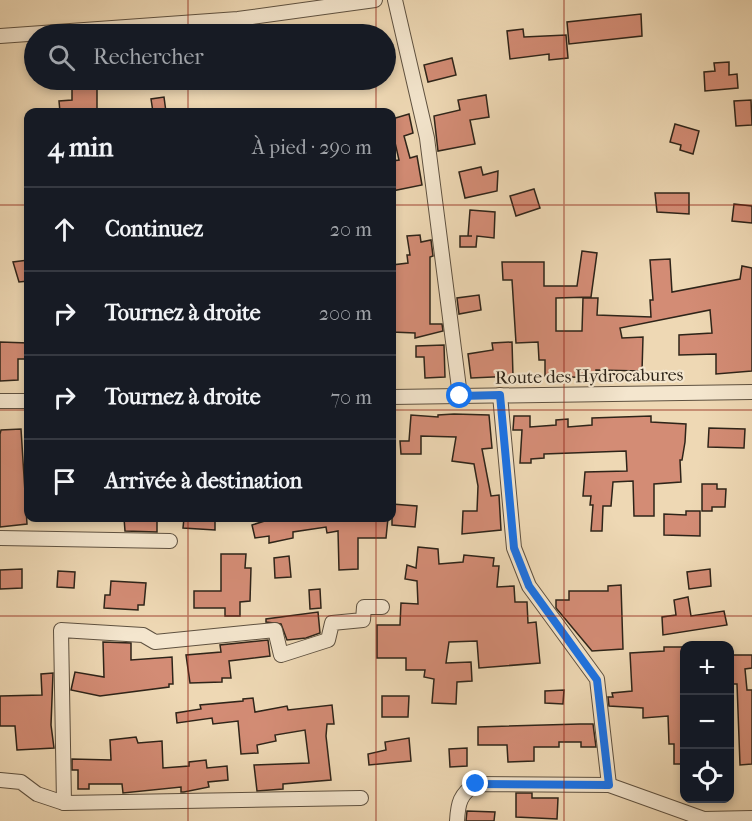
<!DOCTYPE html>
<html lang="fr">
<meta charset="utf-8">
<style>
:root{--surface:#171b24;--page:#20242c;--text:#f1f3f6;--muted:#9ea1a6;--line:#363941}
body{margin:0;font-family:"IM FELL French Canon",serif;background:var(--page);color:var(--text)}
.controls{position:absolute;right:18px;bottom:18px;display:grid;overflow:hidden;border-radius:12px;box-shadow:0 3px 9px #0003}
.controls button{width:54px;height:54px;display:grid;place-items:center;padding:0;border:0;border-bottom:2px solid var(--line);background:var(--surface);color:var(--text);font:30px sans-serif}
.stop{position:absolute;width:18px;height:18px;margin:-14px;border:4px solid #1a73e8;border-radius:50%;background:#fff}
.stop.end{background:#1a73e8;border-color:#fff;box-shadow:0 2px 6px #0008}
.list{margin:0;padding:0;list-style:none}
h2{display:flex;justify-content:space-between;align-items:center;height:78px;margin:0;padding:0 24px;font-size:26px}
h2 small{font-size:20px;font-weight:400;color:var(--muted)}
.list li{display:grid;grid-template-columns:39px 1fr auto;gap:18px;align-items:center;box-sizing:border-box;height:84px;padding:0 24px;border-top:2px solid var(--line)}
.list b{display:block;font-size:22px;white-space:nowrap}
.list em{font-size:20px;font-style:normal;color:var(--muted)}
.icon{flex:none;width:33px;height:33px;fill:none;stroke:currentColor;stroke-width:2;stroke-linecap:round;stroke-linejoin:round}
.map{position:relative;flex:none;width:752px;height:821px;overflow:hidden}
.search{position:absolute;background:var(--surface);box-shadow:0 3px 9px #0003;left:24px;top:24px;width:372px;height:66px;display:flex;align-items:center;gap:15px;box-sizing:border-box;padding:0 21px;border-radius:33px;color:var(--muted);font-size:22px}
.panel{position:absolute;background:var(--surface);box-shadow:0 3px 9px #0003;left:24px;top:108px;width:372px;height:414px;border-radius:12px}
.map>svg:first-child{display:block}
.building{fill:#d38c75;stroke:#2e2419;stroke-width:1.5}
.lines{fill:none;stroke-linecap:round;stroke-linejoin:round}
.minor-casing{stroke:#5e5140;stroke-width:16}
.minor{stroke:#f4e6ce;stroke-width:14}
.route{stroke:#1a73e8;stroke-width:8}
.grid{fill:none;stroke:#8f2418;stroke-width:1.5;stroke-opacity:0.55}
.labels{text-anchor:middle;stroke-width:4.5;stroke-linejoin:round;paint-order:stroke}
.street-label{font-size:18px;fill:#2e2419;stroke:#f4e6ce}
</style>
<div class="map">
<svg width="752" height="821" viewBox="0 0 752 821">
<rect width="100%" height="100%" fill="#eed8b4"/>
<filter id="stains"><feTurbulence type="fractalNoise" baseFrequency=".00333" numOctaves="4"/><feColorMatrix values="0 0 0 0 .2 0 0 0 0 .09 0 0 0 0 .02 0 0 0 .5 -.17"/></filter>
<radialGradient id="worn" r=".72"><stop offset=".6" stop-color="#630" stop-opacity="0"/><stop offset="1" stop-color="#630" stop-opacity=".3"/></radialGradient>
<g class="building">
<path d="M641 14 642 36 569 44 567 22Z"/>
<path d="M523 29 524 37 566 35 568 58 549 60V54L510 59 507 31Z"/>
<path d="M452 58 456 75 428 82 424 65Z"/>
<path d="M729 62V75L737 74 738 88 705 91 704 72 715 71 714 63Z"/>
<path d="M72 80H91L92 88H97V112H60L59 101 72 100Z"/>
<path d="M486 95 489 117 470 120 475 144 438 151 434 116 460 110 458 100Z"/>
<path d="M164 97 166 112H153L151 99Z"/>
<path d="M751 100 752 125 736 126 734 101Z"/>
<path d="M409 114 413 133 404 136 410 158 417 156 422 185 392 191V161L399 160 394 138 392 139V119Z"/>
<path d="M675 124 699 131 693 154 680 150 681 145 670 142Z"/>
<path d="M481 167 483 175 498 171 497 191 465 198 459 172Z"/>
<path d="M534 189 540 208 516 216 510 196Z"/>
<path d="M655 193H689V214L657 212Z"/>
<path d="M734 204 752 206V223L732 221Z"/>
<path d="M470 210 495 212 494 238 477 236 476 247H460V236H472H468Z"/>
<path d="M420 235 421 242 431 240 433 256 430 257V324H442L443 331 415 338V333L392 332V265L408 263 407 255H410L407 236Z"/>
<path d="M582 251 597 253 591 297 556 298V331H582L583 298H598L597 315 651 317 650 300H653L650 260 670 259 672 292 740 279 742 266 752 268V371L716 374V354L679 355V335L712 333 710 310 620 328 622 338 643 337 642 371 596 370V378L545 376V360H539L538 342 516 343 512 280H503L502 262H544V286H577Z"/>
<path d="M28 260V281L19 282 13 262Z"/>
<path d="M479 295 481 310 459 314 457 298Z"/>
<path d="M0 342 28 343V359H18V380L0 381Z"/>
<path d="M512 342 513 376 471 378 468 354 493 350 492 343Z"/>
<path d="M444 345 445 377 425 378 424 357H416V346Z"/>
<path d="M454 414 489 415 492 448 482 449 491 496 499 495 501 530 462 534 463 511H477L478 486 474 464 452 461 456 437 421 436V454H401L400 441H409L411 415 438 417V415Z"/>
<path d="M514 416H530V427L556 425V420L568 419V427L592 425V418L651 416V422L686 424 685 442 682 460H680L681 482 654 484V516H634L633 481 613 482 611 506H603L602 531H591L593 505H590L591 496H583L585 472 627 471 626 451 544 454V458L531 459V463H520L522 430H513Z"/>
<path d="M709 428 745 429 744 448 708 447Z"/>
<path d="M21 429 27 524 0 527V434L1 430Z"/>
<path d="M702 484H717V489H726L725 507H712V511H702Z"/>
<path d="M392 504 417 506 415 527 392 525Z"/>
<path d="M686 511H700V536L664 535V514L686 515Z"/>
<path d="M124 518H157V532L125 531Z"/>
<path d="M184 518H215V530L183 528Z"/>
<path d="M274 518H388L386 538H358V569L339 570 338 531 327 533 326 527 293 532V538L269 543V536L255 538 252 525Z"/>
<path d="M418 547 438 549 439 564 463 562 464 555 494 558 493 566H499L497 587 514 586 515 602H527L528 623 536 622 540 663 479 668 477 641 449 642 446 663 471 662 472 681 457 682 456 704 432 703 434 679 424 677 425 670H406V658H377V625H400L401 603 418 604 417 581 405 579 407 565 416 568Z"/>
<path d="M221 554H246L245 568H251L250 601 240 602V616H225V608H194V591H221Z"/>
<path d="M289 556 291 577 275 578 274 558Z"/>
<path d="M22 569V588L0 589V570Z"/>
<path d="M710 569 711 586 689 589 687 572Z"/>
<path d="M58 571 75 572 74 588 57 587Z"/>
<path d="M111 581 146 583 144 605H138V610L104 608 105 595H110Z"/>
<path d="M621 585 623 649 592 651 556 608V600H569V591H608V586Z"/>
<path d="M320 589 321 608 310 609 309 590Z"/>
<path d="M688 597 691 616 724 611 727 625 663 635 662 617 676 615 674 600Z"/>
<path d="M318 612 320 633 306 638 287 640 281 624 266 622V619Z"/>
<path d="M268 640 270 656 229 661 231 678H222V682L190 683 186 655 221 652 220 645Z"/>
<path d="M103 642 131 643V660L172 657 173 684H169V687L100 696 71 690 75 672 104 677Z"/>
<path d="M664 647H684V764H674V744H669L668 716 643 718V708L609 706 608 697H613L612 693 632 691 630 653 664 651Z"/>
<path d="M729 655H752V668L745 669 747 690H752V764L740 765 737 684H729Z"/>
<path d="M53 673 51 725 54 748 17 750 15 726H0V696L42 695 41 674Z"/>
<path d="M564 690 563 704 545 703V691Z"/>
<path d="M382 696H409L408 717H382Z"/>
<path d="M253 698 255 712 287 706 288 710 332 705 334 724H327L326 736 331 780 283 784V789L257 791 254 765 309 763 305 730 275 735 276 741 257 745 258 753 241 754 238 721 213 724 212 718 177 723 176 713 201 709 200 705 243 701V699Z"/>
<path d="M580 724H593L596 747H581V742H559V747H534V761L508 762 507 745H478V727Z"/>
<path d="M136 737 138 743 162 741 163 768 189 766V762L206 760 207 768 227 766 228 780 208 782 209 787 184 792H181V787L123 793 122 784H89V789H78V770H72V759L111 760 110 740Z"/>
<path d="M409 738 411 761 369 765 368 754 386 750 385 742Z"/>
<path d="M467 748V766L450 767 449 749Z"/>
<path d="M516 793H532V798H558L557 819 516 817Z"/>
<path d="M467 811 495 812 494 821H466Z"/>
</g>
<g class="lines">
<g class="minor-casing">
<g id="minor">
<path d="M395 0 427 138 460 396"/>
<path d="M0 36 238 19 375 0"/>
<path d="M500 395 514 548 529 586 597 679 609 785"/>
<path d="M392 397 752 392"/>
<path d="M0 401H28"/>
<path d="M0 538 170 541"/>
<path d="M0 780 21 782 37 794 64 803 361 798"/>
<path d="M64 803 61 630 143 635 155 642 275 630 281 655 328 640 332 623 363 620 364 607H382"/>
<path d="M457 821C458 803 460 794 476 784L609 785 704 819 752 818"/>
</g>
</g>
<use href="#minor" class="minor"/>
</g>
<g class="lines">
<path class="route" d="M460 396 500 395 514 548 529 586 597 680 609 785 476 784"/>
</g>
<path class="grid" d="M188 0V34M376 0V34M564 0V821M188 80V112M376 80V112M0 205H28M392 205H752M0 410H28M392 410H752M188 518V821M376 518V821M0 616H752"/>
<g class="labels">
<g class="street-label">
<text transform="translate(589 376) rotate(-1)" y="6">Route des Hydrocabures</text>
</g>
</g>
<rect width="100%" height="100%" filter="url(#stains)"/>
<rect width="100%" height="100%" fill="url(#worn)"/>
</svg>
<div class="controls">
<button>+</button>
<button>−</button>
<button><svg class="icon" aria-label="locate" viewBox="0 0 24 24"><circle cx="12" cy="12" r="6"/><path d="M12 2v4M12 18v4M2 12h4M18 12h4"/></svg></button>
</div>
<div class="stop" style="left:460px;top:396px"></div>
<div class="stop end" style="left:476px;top:784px"></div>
<div class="search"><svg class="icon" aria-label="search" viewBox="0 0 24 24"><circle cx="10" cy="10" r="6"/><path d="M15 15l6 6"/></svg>Rechercher</div>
<section class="panel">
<h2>4 min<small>À pied · 290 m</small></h2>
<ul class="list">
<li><svg class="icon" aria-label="ahead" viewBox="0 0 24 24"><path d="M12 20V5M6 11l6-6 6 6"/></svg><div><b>Continuez</b></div><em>20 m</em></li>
<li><svg class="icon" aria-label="right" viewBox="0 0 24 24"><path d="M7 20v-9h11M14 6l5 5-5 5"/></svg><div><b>Tournez à droite</b></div><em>200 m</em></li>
<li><svg class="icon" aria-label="right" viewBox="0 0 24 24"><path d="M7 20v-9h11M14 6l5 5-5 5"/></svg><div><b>Tournez à droite</b></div><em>70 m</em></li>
<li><svg class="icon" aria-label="arrive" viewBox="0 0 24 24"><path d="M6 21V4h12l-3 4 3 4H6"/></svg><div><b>Arrivée à destination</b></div></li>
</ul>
</section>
</div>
